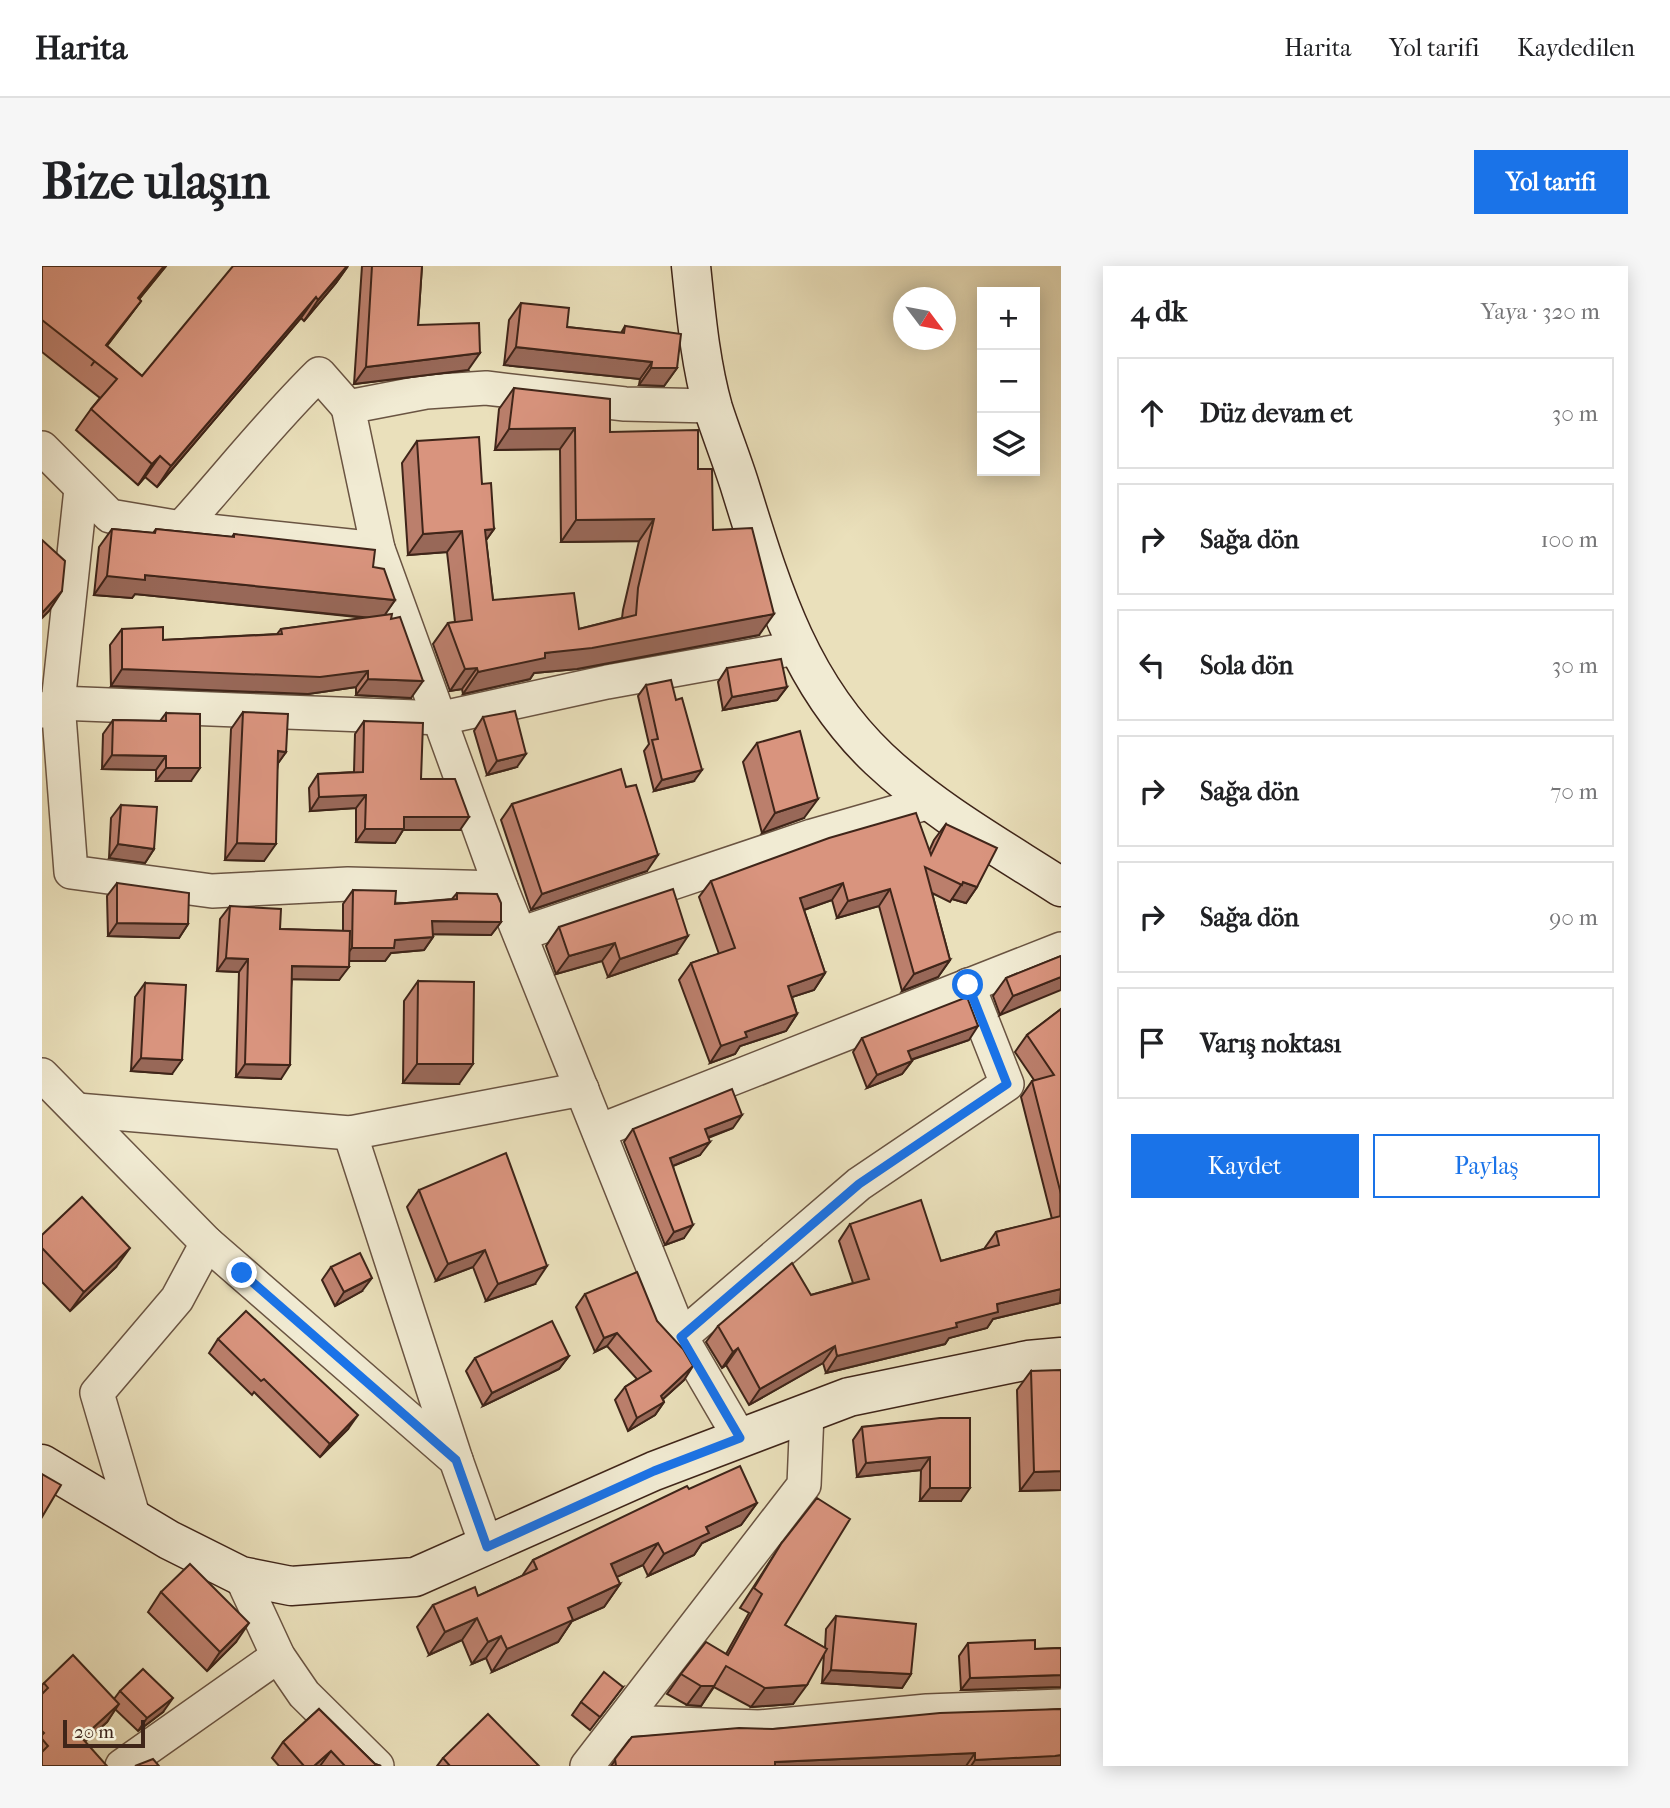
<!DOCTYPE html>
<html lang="tr">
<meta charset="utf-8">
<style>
:root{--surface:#fff;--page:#f6f6f6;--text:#202124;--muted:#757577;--line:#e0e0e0;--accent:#1a73e8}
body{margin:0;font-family:"IM FELL French Canon",serif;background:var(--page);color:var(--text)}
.controls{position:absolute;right:21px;top:21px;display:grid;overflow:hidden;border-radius:0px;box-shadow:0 4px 18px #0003}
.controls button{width:63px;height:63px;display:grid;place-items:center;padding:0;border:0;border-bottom:2px solid var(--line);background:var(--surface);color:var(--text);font:35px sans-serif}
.compass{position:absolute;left:851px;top:21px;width:63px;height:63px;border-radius:50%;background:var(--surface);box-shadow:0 4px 18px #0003;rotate:122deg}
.scale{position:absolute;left:21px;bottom:18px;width:82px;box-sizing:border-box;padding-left:7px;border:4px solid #3f2519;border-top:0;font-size:19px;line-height:24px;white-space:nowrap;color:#3f2519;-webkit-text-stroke:5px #f1ebd3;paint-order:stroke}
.stop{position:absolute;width:21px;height:21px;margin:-16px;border:5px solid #1a73e8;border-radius:50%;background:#fff}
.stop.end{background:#1a73e8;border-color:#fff;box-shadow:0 2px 7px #0008}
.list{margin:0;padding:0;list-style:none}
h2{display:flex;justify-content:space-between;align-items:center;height:91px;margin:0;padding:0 28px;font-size:30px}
h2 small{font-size:23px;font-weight:400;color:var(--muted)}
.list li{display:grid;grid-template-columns:46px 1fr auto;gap:21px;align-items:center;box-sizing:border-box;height:112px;margin:0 14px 14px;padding:0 14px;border:2px solid var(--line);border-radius:0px}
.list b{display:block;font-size:26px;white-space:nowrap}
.list em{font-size:23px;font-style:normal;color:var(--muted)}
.actions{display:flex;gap:14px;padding:21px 28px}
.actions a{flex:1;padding:16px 0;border:2px solid var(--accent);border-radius:0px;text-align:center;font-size:24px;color:var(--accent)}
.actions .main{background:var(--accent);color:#fff}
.icon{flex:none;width:38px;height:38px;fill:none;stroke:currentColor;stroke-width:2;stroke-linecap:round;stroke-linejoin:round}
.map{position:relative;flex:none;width:1019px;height:1500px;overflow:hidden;border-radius:0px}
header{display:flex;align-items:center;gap:42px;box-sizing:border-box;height:98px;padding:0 35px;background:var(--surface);border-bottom:2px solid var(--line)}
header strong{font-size:33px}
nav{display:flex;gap:38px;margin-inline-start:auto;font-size:24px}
.intro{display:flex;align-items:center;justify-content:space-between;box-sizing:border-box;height:168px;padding:0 42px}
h1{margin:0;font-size:49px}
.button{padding:18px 32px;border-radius:0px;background:var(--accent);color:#fff;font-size:24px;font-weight:700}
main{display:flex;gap:42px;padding:0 42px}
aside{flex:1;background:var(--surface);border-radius:0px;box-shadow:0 4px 18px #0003}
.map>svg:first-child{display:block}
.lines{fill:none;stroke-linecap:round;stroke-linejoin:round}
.street-casing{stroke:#6a5442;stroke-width:36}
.secondary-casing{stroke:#3f2519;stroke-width:41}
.street{stroke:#f1ebd3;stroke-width:33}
.secondary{stroke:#f1ebd3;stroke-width:38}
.wall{fill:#bb7f6c;stroke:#3f2519;stroke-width:2}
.shaded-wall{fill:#986858;stroke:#3f2519;stroke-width:2}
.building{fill:#d9947e;stroke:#3f2519;stroke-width:2}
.route{stroke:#1a73e8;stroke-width:9}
</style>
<header>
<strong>Harita</strong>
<nav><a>Harita</a><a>Yol tarifi</a><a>Kaydedilen</a></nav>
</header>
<div class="intro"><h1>Bize ulaşın</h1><a class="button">Yol tarifi</a></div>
<main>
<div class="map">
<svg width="1019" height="1500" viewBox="0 0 1019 1500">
<rect width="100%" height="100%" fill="#eae0bb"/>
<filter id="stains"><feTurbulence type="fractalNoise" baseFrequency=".00286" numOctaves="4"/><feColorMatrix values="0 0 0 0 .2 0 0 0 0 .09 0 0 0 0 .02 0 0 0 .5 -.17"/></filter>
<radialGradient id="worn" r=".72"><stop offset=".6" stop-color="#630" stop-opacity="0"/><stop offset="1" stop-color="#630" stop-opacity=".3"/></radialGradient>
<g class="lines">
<g class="street-casing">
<g id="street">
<path d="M0 182 68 250 139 262 336 283 459 622 639 1071 698 1172"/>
<path d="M39 223 16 437 29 606 170 625 306 618 459 622"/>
<path d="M139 262C185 211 228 156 277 108L306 141"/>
<path d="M336 283 306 141 384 126 444 122 583 138 670 140"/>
<path d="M0 445 16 437 400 452 565 416 754 382"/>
<path d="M478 668 770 570 888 536"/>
<path d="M0 809 165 977 414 1194 445 1281"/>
<path d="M35 844 308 867 540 823"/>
<path d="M557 865 1019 683"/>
<path d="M308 867 414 1194"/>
<path d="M639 1071 817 918 965 818 926 719"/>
<path d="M92 1253 55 1127 135 1033 165 977"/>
<path d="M199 1310 236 1390 262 1428 335 1500"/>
<path d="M581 1456 717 1461 885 1445 1019 1440"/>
<path d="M80 1500 236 1390"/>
<path d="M545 1500 762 1219 765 1147"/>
</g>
</g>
<g class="secondary-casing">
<g id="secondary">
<path d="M649 0C654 47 658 96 671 142 679 167 689 192 697 217 729 320 756 416 837 493 891 544 957 581 1019 621"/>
<path d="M0 1198 127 1274 199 1310 249 1320 373 1311 612 1205 807 1131 986 1094 1019 1091"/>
</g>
</g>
<use href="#street" class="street"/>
<use href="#secondary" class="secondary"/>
</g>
<g class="wall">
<path d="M0 0H124L97 33 99 35 65 80 100 110 306 0 294 17 262 55 259 52 115 221 103 211 96 219 34 164 49 143 58 132 0 86Z"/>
<path d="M320 0H380L376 59 426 104 312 118Z"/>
<path d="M479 37 525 61 579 67 583 60 635 102 622 120 597 119 598 113 462 99 467 54Z"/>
<path d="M472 122 568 166 656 203 671 264 717 369 535 403 492 407 488 413 421 428 420 423 408 425 391 378 406 357 413 356 405 286 366 289 360 197 375 175 440 218 452 263 444 274 451 334 537 363 580 352 581 344 597 275 519 276 518 183 453 184 457 143Z"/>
<path d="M70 263 111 267 114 263 190 271 192 268 331 301 353 334 342 349 349 353 369 432 314 429V421L266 428 69 420 68 379 80 363 121 374 235 368 239 363 324 352 93 328 90 332 52 329 57 281Z"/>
<path d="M685 402 745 421 735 434 681 444 676 416Z"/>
<path d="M604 419 652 515 612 525 602 485 607 478 596 430Z"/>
<path d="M201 446 244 486 236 497 222 595 183 594 189 463Z"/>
<path d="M124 447 149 515H114V504L60 503 61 468 71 454 118 455Z"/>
<path d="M441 451 475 501 445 509 432 465Z"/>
<path d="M322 455 379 513 418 564H361L353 577 314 576V542L268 545 267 522 276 508 312 506 313 468Z"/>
<path d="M715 477 762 552 720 567 701 496Z"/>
<path d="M584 521 605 605 489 644 459 554 470 538Z"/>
<path d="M79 539 112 583 103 597 67 592 69 552Z"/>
<path d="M904 558 935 621 924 637 910 633 908 636 890 627 908 694 896 711 860 725 837 640 795 652 790 634 762 644 783 707 772 724 750 731 755 748 744 765 698 780 693 788 668 797 637 714 649 697 677 688 657 631 669 615 887 585 892 574Z"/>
<path d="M75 617 146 658 137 672 66 670 65 630Z"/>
<path d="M311 624 353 638 410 633 415 627 459 656 449 669 391 668V671L382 684 349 687 343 695H307L297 714 250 713 239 813 194 811 197 706 175 705 178 653 188 640 238 663 301 665V638Z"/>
<path d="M517 661 634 688 566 711 560 695 514 708 504 680Z"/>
<path d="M1019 690 958 749 951 730 964 712Z"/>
<path d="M376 715 417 818 361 817 362 735Z"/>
<path d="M103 717 130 808 89 805 93 731Z"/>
<path d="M1019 743 1018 1037 951 1053 945 1062 907 1072 903 1078 784 1107 781 1097 707 1139 684 1099 680 1102 664 1076 676 1060 769 1029 811 1017 797 975 808 958 899 995 942 983 954 966 1010 953 979 831 990 815 992 814 973 786 985 769Z"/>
<path d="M820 772 927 774 869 794 870 795 860 808 825 822 811 786Z"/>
<path d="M691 862 666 872 658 889 631 900 642 972 623 979 582 876 591 863Z"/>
<path d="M377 924 493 1018 444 1035 431 1001 394 1015 365 941Z"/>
<path d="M0 969 74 1001 28 1045 0 1016Z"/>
<path d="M289 1001 320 1025 293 1040 280 1014Z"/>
<path d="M543 1028 615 1055 642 1114 621 1133 622 1136 613 1149 586 1165 573 1134 583 1121 595 1113 565 1080 553 1086 534 1041Z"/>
<path d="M176 1073 306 1163 278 1191 212 1126 210 1129 167 1087Z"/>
<path d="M527 1090 517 1103 441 1140 424 1105 433 1092Z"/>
<path d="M989 1105 1019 1224 978 1225 975 1124Z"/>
<path d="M928 1152 919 1235H878L879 1204 815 1211 811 1174 820 1161Z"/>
<path d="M647 1223 715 1237 699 1259 660 1277 652 1289 606 1310 601 1299 574 1311 578 1318 562 1341 530 1355 516 1376 450 1406 444 1392 430 1398 420 1374 387 1389 375 1361 391 1339 436 1330 480 1310 491 1294Z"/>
<path d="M739 1278 743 1359 783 1382 784 1363 794 1350 869 1408 860 1422 780 1417 782 1388 751 1438 709 1441 672 1421 659 1440 645 1439 625 1428 639 1408 684 1388 707 1347 698 1342Z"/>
<path d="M119 1326 194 1376 165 1405 106 1346Z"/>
<path d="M926 1377 993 1383 1019 1382V1421L919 1424 917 1390Z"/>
<path d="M2 1417 72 1433 78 1425 121 1446 96 1465 73 1443 65 1456 43 1475 0 1500V1419Z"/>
<path d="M581 1421 548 1464 530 1449 539 1436Z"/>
<path d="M277 1443 333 1498 339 1500H237L230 1492 241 1476Z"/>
<path d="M1019 1443V1500H569L590 1471 731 1463Z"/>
<path d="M401 1492 497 1500H395Z"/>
</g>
<g class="shaded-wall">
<path d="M122 0H124L81 53 96 32Z"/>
<path d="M306 0 294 17 262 55 276 34Z"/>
<path d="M274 31 259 52 115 221 129 200Z"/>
<path d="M99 35 84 55 49 100 64 79Z"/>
<path d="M474 81 610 96 598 113 462 99Z"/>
<path d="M438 87 426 104 312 118 324 101Z"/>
<path d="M609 102H635L622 120 597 119Z"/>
<path d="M533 162 518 183 453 184 467 163Z"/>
<path d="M118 190 103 211 96 219 110 198Z"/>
<path d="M612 253 597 275 519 276 534 254Z"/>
<path d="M452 263 437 284 443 264Z"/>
<path d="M420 265 405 286 366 289 381 268Z"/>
<path d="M103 309 353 334 340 353 93 328 90 332 52 329 65 310Z"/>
<path d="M20 325 7 345 0 352V347Z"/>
<path d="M732 348 717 369 535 403 492 407 488 413 421 428 436 406 503 387Z"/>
<path d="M435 402 420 423 408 425 423 403Z"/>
<path d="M80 403 326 405 314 421 266 428 69 420Z"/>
<path d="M326 413 381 415 369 432 314 429Z"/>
<path d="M745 421 735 434 681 444 690 431Z"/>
<path d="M236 485 244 486 232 503Z"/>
<path d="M484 488 475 501 445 509 455 495Z"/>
<path d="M70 489 124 490 114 504 60 503Z"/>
<path d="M124 502H158L149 515H114Z"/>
<path d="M660 504 652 515 612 525 620 514Z"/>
<path d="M324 529 314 542 268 545 277 531Z"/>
<path d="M776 533 762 552 720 567 733 547Z"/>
<path d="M362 551H427L418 564H361L353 577 314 576 323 563Z"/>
<path d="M195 577 234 578 222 595 183 594Z"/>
<path d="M76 578 112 583 103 597 67 592Z"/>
<path d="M616 589 605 605 489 644 500 628Z"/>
<path d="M921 616 935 621 924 637 910 633Z"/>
<path d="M801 617 790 634 747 649 758 632Z"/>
<path d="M848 623 837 640 795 652 806 635Z"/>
<path d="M390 655 459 656 449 669 381 668Z"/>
<path d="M75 657 146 658 137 672 66 670Z"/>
<path d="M646 670 634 688 566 711 578 693Z"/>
<path d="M391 671 382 684 349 687 343 695H300L310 682 353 674Z"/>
<path d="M573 677 560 695 514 708 527 690Z"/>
<path d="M184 692 206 693 197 706 175 705Z"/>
<path d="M908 694 896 711 860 725 872 708Z"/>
<path d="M250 700 307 701 297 714 241 713Z"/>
<path d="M783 707 772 724 735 736 746 720Z"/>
<path d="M1019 711V724L958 749 971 730Z"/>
<path d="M755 748 744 765 698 780 693 788 668 797 679 780 703 766Z"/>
<path d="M936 760 927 774 856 798 866 785Z"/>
<path d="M99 792 140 794 130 808 89 805Z"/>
<path d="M870 795 860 808 825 822 835 809Z"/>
<path d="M203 798 248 799 239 813 194 811Z"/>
<path d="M375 798H431L417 818 361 817Z"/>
<path d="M700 849 691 862 653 876 663 863Z"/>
<path d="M668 876 658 889 618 905 628 892Z"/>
<path d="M651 959 642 972 623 979 632 966Z"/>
<path d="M88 982 74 1001 28 1045 42 1026Z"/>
<path d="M443 984 431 1001 394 1015 406 998Z"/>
<path d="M505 1000 493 1018 444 1035 456 1018Z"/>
<path d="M330 1012 320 1025 293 1040 302 1026Z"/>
<path d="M1019 1023 1018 1037 951 1053 945 1062 907 1072 903 1078 784 1107 795 1090 914 1057 955 1038Z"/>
<path d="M575 1067 565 1080 553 1086 562 1072Z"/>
<path d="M793 1080 781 1097 707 1139 718 1123Z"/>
<path d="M696 1082 684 1099 680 1102 691 1086Z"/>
<path d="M527 1090 517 1103 441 1140 450 1127Z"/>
<path d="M651 1100 642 1114 610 1143 622 1136 613 1149 586 1165 595 1152Z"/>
<path d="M316 1149 306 1163 278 1191 288 1178Z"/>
<path d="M888 1191 879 1204 815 1211 824 1197Z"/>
<path d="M1019 1205V1224L978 1225 992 1206Z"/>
<path d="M888 1222H928L919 1235H878Z"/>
<path d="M715 1237 699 1259 660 1277 652 1289 606 1310 622 1288 664 1261Z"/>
<path d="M616 1277 601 1299 553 1321 569 1298Z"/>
<path d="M578 1318 562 1341 530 1355 516 1376 450 1406 465 1383 526 1342Z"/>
<path d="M435 1352 420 1374 387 1389 403 1366Z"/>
<path d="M207 1357 194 1376 165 1405 178 1386Z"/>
<path d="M459 1370 444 1392 430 1398 446 1376Z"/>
<path d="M789 1404 869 1408 860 1422 780 1417Z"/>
<path d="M1019 1409V1421L919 1424 928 1412Z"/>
<path d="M765 1419 751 1438 709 1441 723 1422Z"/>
<path d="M659 1420H672L659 1440 645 1439Z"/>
<path d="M131 1432 121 1446 96 1465 105 1452Z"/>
<path d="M77 1438 65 1456 28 1489 40 1472Z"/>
<path d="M289 1485 278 1500H272Z"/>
<path d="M933 1487 924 1500H730L733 1496Z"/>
<path d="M1019 1489V1500H929L933 1494Z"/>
</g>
<g class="building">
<path d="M0 0H122L96 32 99 35 64 79 100 110 191 0H305L276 34 274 31 129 200 118 190 110 198 49 143 75 113 0 54Z"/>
<path d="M330 0H380L376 59 437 57 438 87 324 101Z"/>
<path d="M479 37 527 42 525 61 582 67 583 60 639 68 635 102H609L610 96 474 81Z"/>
<path d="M472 122 568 133V166L656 164V203H670L671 264 710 262 732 348 550 382 503 387V392L436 406 435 402 423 403 406 357 430 354 420 265 381 268 375 175 437 171 440 218 449 217 452 263 443 264 451 334 532 327 537 363 594 349 596 322 612 253 534 254 533 162 467 163Z"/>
<path d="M70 263 113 267 114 263 192 271V268L333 284 331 301 342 303 353 334 103 309V314L65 310Z"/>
<path d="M0 274 23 295 20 325 0 347Z"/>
<path d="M350 348 349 353 358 351 381 415 326 413V405L278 411 80 403V363L121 361V374L240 368 239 363Z"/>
<path d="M739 393 745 421 690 431 685 402Z"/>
<path d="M629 414 634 434 640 432 660 504 620 514 610 474 616 473 604 419Z"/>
<path d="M473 445 484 488 455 495 441 451Z"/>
<path d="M201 446 246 448 244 486 236 485 234 578 195 577Z"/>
<path d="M124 447 158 448V502H124V490L70 489 71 454 124 455Z"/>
<path d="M322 455 381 457 379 513H413L427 551H362V563H323L324 529 277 531 276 508 321 506Z"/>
<path d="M758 465 776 533 733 547 715 477Z"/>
<path d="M579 503 584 521 594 519 616 589 500 628 470 538Z"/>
<path d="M79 539 115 541 112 583 76 578Z"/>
<path d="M874 547 889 589 904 558 955 582 935 621 921 616 920 619 883 601 908 694 872 708 848 623 806 635 801 617 758 632 783 707 746 720 755 748 703 766 705 771 679 780 649 697 693 682 669 615 787 572Z"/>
<path d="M75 617 147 627 146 658 75 657Z"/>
<path d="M631 623 646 670 578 693 573 677 527 690 517 661Z"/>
<path d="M311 624 354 625 353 638 415 633V627L455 628 459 637V656L390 655 391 671 353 674 352 682H310Z"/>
<path d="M188 640 239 643 238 663 308 665 307 701 250 700 248 799 203 798 206 693 184 692Z"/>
<path d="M1019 690V711L971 730 964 712Z"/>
<path d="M376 715 432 716 431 798H375Z"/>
<path d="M103 717 144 719 140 794 99 792Z"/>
<path d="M925 731 936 760 866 785 870 795 835 809 820 772Z"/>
<path d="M1019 743V928L990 815 1012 809 985 769Z"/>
<path d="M690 823 700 849 663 863 668 876 628 892 651 959 632 966 591 863Z"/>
<path d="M464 887 505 1000 456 1018 443 984 406 998 377 924Z"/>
<path d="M40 931 88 982 42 1026 0 982V969Z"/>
<path d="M879 934 899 995 957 979 954 966 1019 950V1023L955 1038 956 1046 914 1057 915 1061 795 1090 793 1080 718 1123 696 1082 691 1086 676 1060 750 997 769 1029 827 1013 808 958Z"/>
<path d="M318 987 330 1012 302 1026 289 1001Z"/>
<path d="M595 1006 615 1055 641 1083 651 1100 619 1130 622 1136 595 1152 583 1121 609 1105 575 1067 562 1072 543 1028Z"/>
<path d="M204 1045 316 1149 288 1178 222 1113 219 1115 176 1073Z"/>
<path d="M510 1055 527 1090 450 1127 433 1092Z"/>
<path d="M1019 1104V1205L992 1206 989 1105Z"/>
<path d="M898 1152H928V1222H888V1191L824 1197 820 1161Z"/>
<path d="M698 1200 715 1237 664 1261 667 1267 622 1288 616 1277 569 1298 578 1318 526 1342 531 1354 465 1383 459 1370 446 1376 435 1352 403 1366 391 1339 433 1321 436 1330 495 1303 491 1294 645 1220 647 1223Z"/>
<path d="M0 1208 19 1219 0 1251Z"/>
<path d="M775 1232 808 1253 743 1359 785 1383 765 1419 723 1422 684 1400 672 1420H659L639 1408 664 1376 686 1389 720 1328 712 1322 739 1278Z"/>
<path d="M148 1298 207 1357 178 1386 119 1326Z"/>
<path d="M794 1350 874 1358 869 1408 789 1404Z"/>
<path d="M993 1374V1383L1019 1382V1409L928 1412 926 1377Z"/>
<path d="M31 1389 77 1438 40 1472 65 1500H0V1486L6 1480 0 1473V1469L2 1467 0 1465V1428L6 1422 2 1417Z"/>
<path d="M101 1403 131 1432 105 1452 78 1425Z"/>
<path d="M562 1406 581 1421 558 1451 539 1436Z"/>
<path d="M277 1443 333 1498 339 1500H303L289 1485 272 1500H262L241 1476Z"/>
<path d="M1019 1443V1489L1013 1490 933 1494V1487L733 1496V1500H574L573 1493 590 1471 697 1462 731 1463 898 1447Z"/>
<path d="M446 1448 497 1500H408L401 1492Z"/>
<path d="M111 1493 117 1500H93Z"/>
</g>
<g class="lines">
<path class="route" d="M200 1007 414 1194 445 1281 612 1205 698 1172 639 1071 817 918 965 818 926 719"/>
</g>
<rect width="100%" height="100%" filter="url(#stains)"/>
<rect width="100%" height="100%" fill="url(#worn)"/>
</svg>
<div class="controls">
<button>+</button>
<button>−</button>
<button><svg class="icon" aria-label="layers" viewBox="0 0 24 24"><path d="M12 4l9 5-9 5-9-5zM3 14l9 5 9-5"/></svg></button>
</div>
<svg class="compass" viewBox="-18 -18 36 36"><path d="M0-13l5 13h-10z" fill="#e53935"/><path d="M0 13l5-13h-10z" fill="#757577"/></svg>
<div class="scale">20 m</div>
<div class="stop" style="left:926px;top:719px"></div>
<div class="stop end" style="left:200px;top:1007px"></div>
</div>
<aside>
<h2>4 dk<small>Yaya · 320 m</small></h2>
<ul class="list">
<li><svg class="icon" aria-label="ahead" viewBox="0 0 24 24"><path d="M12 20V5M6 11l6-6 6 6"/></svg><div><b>Düz devam et</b></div><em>30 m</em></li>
<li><svg class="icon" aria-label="right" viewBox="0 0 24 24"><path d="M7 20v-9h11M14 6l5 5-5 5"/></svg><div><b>Sağa dön</b></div><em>100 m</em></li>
<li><svg class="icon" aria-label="left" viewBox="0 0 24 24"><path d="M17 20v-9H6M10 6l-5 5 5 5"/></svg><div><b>Sola dön</b></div><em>30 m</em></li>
<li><svg class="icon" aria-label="right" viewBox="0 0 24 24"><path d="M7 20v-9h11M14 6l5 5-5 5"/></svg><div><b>Sağa dön</b></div><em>70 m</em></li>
<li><svg class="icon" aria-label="right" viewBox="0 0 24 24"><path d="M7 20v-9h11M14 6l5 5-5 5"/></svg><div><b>Sağa dön</b></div><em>90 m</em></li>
<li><svg class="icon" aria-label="arrive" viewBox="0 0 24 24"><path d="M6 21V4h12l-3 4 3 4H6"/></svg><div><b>Varış noktası</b></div></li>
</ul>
<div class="actions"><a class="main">Kaydet</a><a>Paylaş</a></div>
</aside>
</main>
